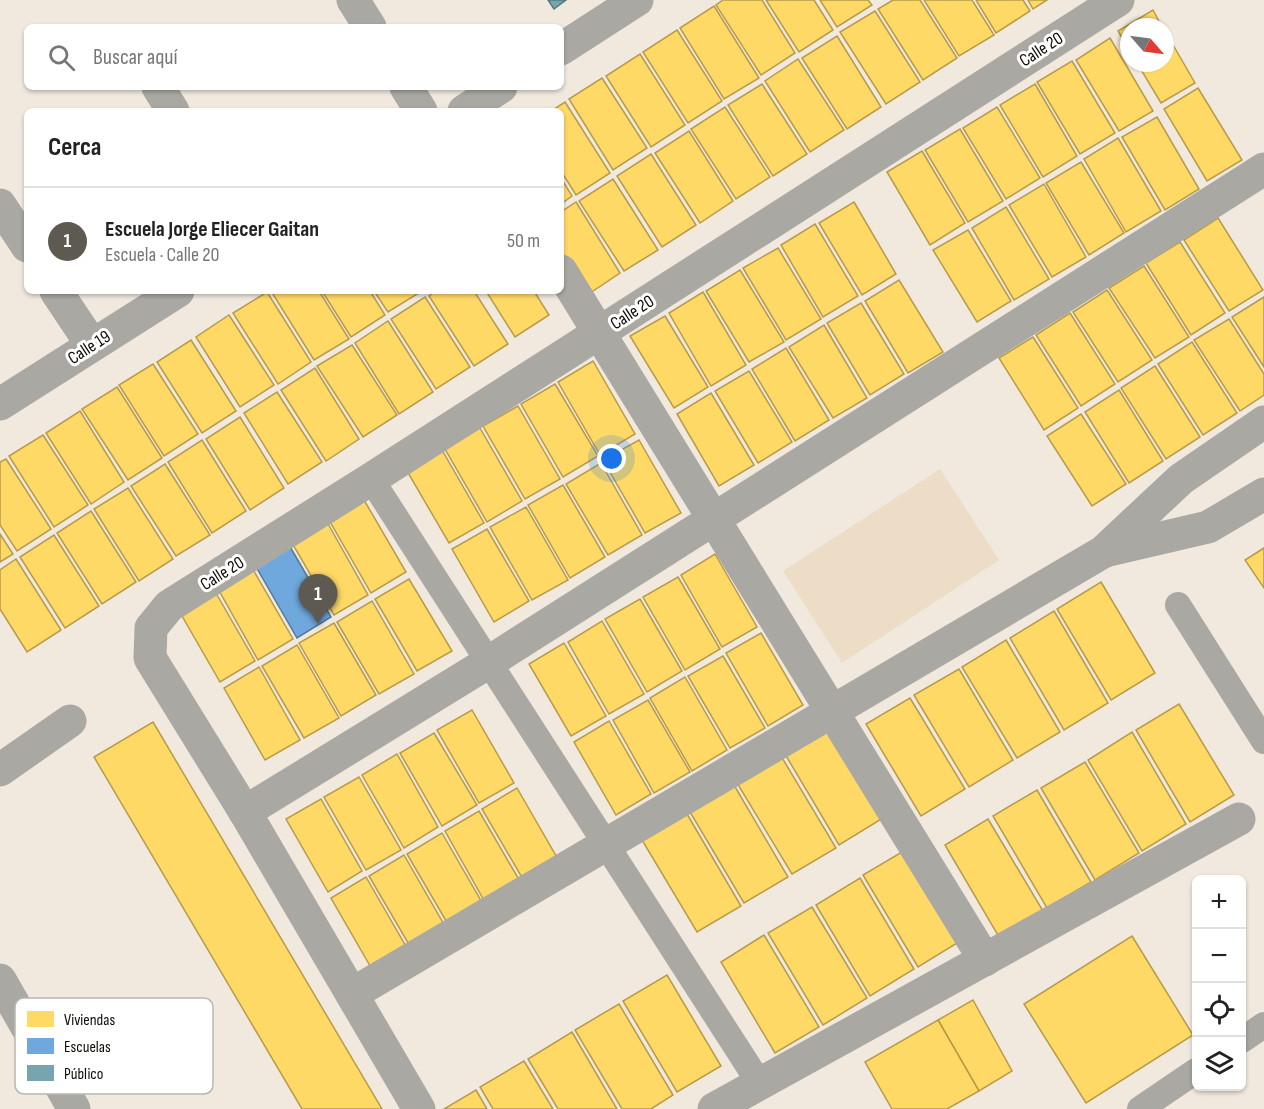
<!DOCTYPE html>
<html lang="es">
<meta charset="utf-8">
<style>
:root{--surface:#fff;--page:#f2f2f2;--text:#222;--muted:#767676;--line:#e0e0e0;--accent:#5e5951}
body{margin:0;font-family:"Sofia Sans Condensed",sans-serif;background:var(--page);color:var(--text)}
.controls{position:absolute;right:18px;bottom:18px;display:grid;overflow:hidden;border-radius:9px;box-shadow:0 2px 4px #0004}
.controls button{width:54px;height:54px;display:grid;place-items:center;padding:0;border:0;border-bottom:2px solid var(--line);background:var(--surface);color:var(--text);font:30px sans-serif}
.compass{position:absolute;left:1120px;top:18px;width:54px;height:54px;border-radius:50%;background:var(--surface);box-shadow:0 2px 4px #0004;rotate:118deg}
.you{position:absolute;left:612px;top:459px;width:21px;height:21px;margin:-15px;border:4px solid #fff;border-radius:50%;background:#1a73e8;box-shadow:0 0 0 9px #1a73e833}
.badge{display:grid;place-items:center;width:39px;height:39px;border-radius:50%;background:var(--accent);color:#fff;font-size:20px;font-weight:700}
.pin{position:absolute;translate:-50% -50px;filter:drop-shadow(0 2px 3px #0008)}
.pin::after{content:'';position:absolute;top:32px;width:21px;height:18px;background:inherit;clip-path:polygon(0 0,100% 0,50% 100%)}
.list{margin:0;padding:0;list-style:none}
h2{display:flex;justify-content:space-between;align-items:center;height:78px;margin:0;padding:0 24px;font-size:26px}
h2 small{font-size:20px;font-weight:400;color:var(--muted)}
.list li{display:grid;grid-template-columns:39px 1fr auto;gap:18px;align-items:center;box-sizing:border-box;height:108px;padding:0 24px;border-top:2px solid var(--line)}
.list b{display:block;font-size:22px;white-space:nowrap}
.list p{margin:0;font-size:20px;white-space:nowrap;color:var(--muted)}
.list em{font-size:20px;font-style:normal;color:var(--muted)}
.icon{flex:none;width:33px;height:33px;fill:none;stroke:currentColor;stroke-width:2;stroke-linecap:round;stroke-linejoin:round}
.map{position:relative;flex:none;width:1264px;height:1109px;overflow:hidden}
.search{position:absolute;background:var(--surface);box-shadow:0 2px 4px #0004;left:24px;top:24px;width:540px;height:66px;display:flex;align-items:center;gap:15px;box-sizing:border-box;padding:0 21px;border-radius:9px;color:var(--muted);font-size:22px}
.panel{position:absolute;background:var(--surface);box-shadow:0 2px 4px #0004;left:24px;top:108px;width:540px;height:186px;border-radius:9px}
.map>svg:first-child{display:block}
.green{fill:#edddc6}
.homes{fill:#ffd966;stroke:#b79b49;stroke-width:1.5}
.schools{fill:#6fa8dc;stroke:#52799c;stroke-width:1.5}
.public{fill:#76a5af;stroke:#57777c;stroke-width:1.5}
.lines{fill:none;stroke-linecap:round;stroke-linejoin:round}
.service{stroke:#aaa8a3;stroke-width:26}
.minor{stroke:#aaa8a3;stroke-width:33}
.labels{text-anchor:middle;stroke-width:6;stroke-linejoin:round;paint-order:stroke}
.street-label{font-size:18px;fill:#0f0b05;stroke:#fff}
.key{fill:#fff;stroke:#b7b6b4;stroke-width:1.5}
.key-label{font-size:16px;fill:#0f0b05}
</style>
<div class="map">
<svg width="1264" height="1109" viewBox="0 0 1264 1109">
<rect width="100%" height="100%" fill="#f1e9de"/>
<path class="green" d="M940 469 999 560 842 663 783 571Z"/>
<g class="homes">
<path d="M723 0H762L795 53 761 75 716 5Z"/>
<path d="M766 0H814L833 30 799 52Z"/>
<path d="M820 0H868L872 5 837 27Z"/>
<path d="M893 0H920L957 58 923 80 878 9Z"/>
<path d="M924 0H972L994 35 959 56Z"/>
<path d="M976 0H1023L1030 11 996 33Z"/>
<path d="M1028 0H1047L1033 9Z"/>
<path d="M714 6 759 78 724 99 680 28Z"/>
<path d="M1153 10 1162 27H1129V50L1118 31Z"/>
<path d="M875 11 920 82 886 104 840 32Z"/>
<path d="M677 30 722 101 688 123 643 52Z"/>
<path d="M1165 31 1195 83 1161 103 1137 63H1165Z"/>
<path d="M837 36 881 107 847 129 802 58Z"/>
<path d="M1110 38 1153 111 1119 131 1076 60Z"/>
<path d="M640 54 685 125 651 147 606 76Z"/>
<path d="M798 59 844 130 810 152 765 81Z"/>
<path d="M1072 61 1115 133 1080 154 1037 82Z"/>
<path d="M602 78 647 148 613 170 569 99Z"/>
<path d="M762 84 807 154 773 176 728 105Z"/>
<path d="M1035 84 1077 156 1043 177 1000 105Z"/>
<path d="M1198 88 1242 160 1207 181 1164 109Z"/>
<path d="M565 102 610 173 576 195 561 171V111H551Z"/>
<path d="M725 107 770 177 736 199 691 129Z"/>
<path d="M997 107 1040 178 1006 199 963 128Z"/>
<path d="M1157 117 1199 189 1165 210 1122 137Z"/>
<path d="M960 129 1003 201 968 222 925 150Z"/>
<path d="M689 131 733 201 700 223 655 153Z"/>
<path d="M1118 138 1161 211 1126 232 1084 159Z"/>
<path d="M922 151 965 223 930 245 887 172Z"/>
<path d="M651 154 696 225 662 247 617 176Z"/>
<path d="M1081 162 1124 233 1089 255 1046 183Z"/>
<path d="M561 178 572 196 561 204Z"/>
<path d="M613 179 658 250 624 271 579 201Z"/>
<path d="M1044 184 1086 257 1052 277 1009 205Z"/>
<path d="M576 202 620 273 587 295 561 254V212Z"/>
<path d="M854 202 896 274 862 295 819 223Z"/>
<path d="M1006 207 1049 279 1014 300 972 228Z"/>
<path d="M1218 218 1263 290 1229 311 1184 240Z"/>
<path d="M815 224 858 296 823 317 781 245Z"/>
<path d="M968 230 1011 301 977 322 933 250Z"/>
<path d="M1180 242 1225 313 1191 335 1146 263Z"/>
<path d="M778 248 821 319 786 340 743 268Z"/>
<path d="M1144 266 1189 337 1155 358 1109 288Z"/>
<path d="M740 270 784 342 749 362 706 291Z"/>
<path d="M899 280 943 352 908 373 865 301Z"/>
<path d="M1107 290 1152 360 1118 382 1073 312Z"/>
<path d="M271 291H319L349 339 314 360Z"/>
<path d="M322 291H370L385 315 351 337Z"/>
<path d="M374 291H422L388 312Z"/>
<path d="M436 291H474L508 344 474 366 429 296Z"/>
<path d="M486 291H534L549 315 515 337Z"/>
<path d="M267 292 311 362 278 384 233 313Z"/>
<path d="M703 292 746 365 711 386 669 313Z"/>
<path d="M425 297 470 367 436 389 391 319Z"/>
<path d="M1264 297V367L1232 317Z"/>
<path d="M861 303 904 374 870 395 827 323Z"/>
<path d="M1070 313 1115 384 1081 406 1036 335Z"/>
<path d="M229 315 274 385 240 407 196 337Z"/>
<path d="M665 316 708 387 674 408 630 336Z"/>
<path d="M1229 319 1264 374V395L1240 411 1194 340Z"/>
<path d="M388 321 433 392 399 414 355 343Z"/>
<path d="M824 325 867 398 833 418 789 347Z"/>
<path d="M1033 337 1078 408 1044 430 999 358Z"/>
<path d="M191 340 236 411 202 433 157 362Z"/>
<path d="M1192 342 1237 413 1203 435 1158 364Z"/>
<path d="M352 345 397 415 363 437 317 366Z"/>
<path d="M786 348 829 420 795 441 752 369Z"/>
<path d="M593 361 635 434 600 455 558 382Z"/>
<path d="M153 364 198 434 164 456 119 385Z"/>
<path d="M1155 366 1200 437 1166 459 1121 388Z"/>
<path d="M315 368 359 439 326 461 281 390Z"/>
<path d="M749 371 792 442 758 463 715 391Z"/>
<path d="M555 384 598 456 563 477 521 404Z"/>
<path d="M117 387 162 458 128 480 82 409Z"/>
<path d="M1119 390 1163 461 1129 483 1085 412Z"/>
<path d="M277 392 322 462 288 484 244 413Z"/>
<path d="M711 393 754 465 719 486 677 414Z"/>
<path d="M518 406 560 479 525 499 483 426Z"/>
<path d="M80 411 124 482 91 504 46 433Z"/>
<path d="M1081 414 1126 484 1092 506 1047 436Z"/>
<path d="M240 417 284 488 250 510 206 439Z"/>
<path d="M480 428 522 501 487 522 445 449Z"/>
<path d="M43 435 88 505 54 527 9 456Z"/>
<path d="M202 440 246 511 212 533 168 462Z"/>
<path d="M639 440 681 513 645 533 603 460Z"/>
<path d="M442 450 484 523 449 543 407 471Z"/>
<path d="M6 459 51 529 17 551 0 525V462Z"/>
<path d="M601 463 642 535 608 555 566 484Z"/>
<path d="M165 464 210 535 176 556 131 486Z"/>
<path d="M563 485 605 557 570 578 528 505Z"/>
<path d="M128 488 173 559 139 581 94 509Z"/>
<path d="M364 500 406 572 371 593 329 520Z"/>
<path d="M526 507 568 580 532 600 490 527Z"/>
<path d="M91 511 136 582 102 604 57 533Z"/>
<path d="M327 522 368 595 334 615 292 543Z"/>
<path d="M487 529 529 601 494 622 452 549Z"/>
<path d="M0 534 13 554 0 562Z"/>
<path d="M54 535 99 606 65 628 20 557Z"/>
<path d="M1264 548V588L1245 560Z"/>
<path d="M715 554 757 627 722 647 681 575Z"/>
<path d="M16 559 61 630 27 652 0 609V570Z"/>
<path d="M251 566 293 639 258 660 217 587Z"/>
<path d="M678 577 720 649 685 670 643 597Z"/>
<path d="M409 579 452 651 417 671 375 599Z"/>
<path d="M1101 582 1155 673 1111 700 1057 609Z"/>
<path d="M213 588 255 661 220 682 178 609Z"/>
<path d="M640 599 682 671 647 692 605 619Z"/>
<path d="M372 601 414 674 379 694 337 622Z"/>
<path d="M1054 611 1108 703 1064 730 1010 638Z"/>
<path d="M602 621 644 694 609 714 568 642Z"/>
<path d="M334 623 376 695 341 716 299 643Z"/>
<path d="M761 633 803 705 768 726 726 653Z"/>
<path d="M1006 640 1060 732 1017 758 962 667Z"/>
<path d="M564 643 606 716 571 736 529 664Z"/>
<path d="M297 645 339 718 304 738 262 666Z"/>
<path d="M723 656 765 728 730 748 688 676Z"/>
<path d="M259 667 300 740 265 760 224 688Z"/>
<path d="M959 669 1013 760 969 787 914 695Z"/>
<path d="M685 677 727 750 692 771 650 698Z"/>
<path d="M910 698 965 789 921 816 866 724Z"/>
<path d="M648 700 690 772 654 793 613 720Z"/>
<path d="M1179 704 1234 795 1190 822 1136 730Z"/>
<path d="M472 710 514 783 479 803 437 730Z"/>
<path d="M609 721 651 794 616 815 574 742Z"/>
<path d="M153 722 382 1109H302L94 757Z"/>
<path d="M829 728 883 818 839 845 785 754Z"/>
<path d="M1132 732 1186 824 1142 851 1088 760Z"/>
<path d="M434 733 477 805 442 826 400 753Z"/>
<path d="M397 754 438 827 404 848 362 775Z"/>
<path d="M781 756 836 848 792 874 737 783Z"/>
<path d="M1085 762 1139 853 1095 880 1041 788Z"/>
<path d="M359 777 401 850 366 870 324 797Z"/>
<path d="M734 785 788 877 744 903 690 812Z"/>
<path d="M517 788 559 861 524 881 482 809Z"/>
<path d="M1037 790 1091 882 1047 908 993 816Z"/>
<path d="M321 799 362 871 328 892 286 819Z"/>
<path d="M479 811 521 883 486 904 445 831Z"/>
<path d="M687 814 741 906 697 932 642 840Z"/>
<path d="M988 819 1043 911 999 937 945 845Z"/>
<path d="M442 833 484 906 449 926 407 854Z"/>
<path d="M907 849 962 940 918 967 863 875Z"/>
<path d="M404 855 446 928 411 948 369 876Z"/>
<path d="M366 877 408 950 373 971 331 898Z"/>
<path d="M860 878 914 969 870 996 816 905Z"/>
<path d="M812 907 867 998 823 1025 768 933Z"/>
<path d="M764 935 819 1027 775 1053 721 962Z"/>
<path d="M1132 936 1193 1035 1086 1103 1024 1004Z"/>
<path d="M667 975 721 1066 677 1092 623 1001Z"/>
<path d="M973 1000 1012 1071 979 1091 938 1020Z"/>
<path d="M619 1004 673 1095 651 1109H622L575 1030Z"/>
<path d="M938 1020 979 1091 947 1109H892L865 1062Z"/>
<path d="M572 1032 617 1109H558L528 1059Z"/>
<path d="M524 1061 553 1109H493L480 1087Z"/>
<path d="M476 1090 487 1109H444Z"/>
</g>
<path class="schools" d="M289 545 331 617 297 638 255 565Z"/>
<path class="public" d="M548 0H566L554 9Z"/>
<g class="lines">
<g class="service">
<path d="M371 479 760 1084"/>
<path d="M1178 605 1264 741"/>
<path d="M1242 1040 1264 1025"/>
<path d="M1140 1109 1196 1071"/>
</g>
<g class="minor">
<path d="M353 0 370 27"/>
<path d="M561 49 637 0"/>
<path d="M158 87 173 111"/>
<path d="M406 87 421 111"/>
<path d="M464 111 501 87"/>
<path d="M0 205 27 246"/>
<path d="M561 271 985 960"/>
<path d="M56 291 92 345"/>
<path d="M0 404 178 291"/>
<path d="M1105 551 1208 527 1264 494"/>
<path d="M0 770 70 721"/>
<path d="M245 812 489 662 1264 169"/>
<path d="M0 980 74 1109"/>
<path d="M352 994 1103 552 1181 479 1264 422"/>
<path d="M419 1109 245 812 150 658 151 628 169 606 371 479 1118 0"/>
<path d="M714 1109 1239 819"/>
</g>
</g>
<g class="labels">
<g class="street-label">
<text transform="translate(1041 49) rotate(-33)" y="6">Calle 20</text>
<text transform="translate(632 312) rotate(-33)" y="6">Calle 20</text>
<text transform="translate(89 347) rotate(-33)" y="6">Calle 19</text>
<text transform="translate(222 573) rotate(-32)" y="6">Calle 20</text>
</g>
</g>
<rect x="15" y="998" width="198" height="96" rx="9" class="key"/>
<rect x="27" y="1011" width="27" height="16" fill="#ffd966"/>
<rect x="27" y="1038" width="27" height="16" fill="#6fa8dc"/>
<rect x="27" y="1065" width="27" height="16" fill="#76a5af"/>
<g class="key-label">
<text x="64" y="1025">Viviendas</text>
<text x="64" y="1052">Escuelas</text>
<text x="64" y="1079">Público</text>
</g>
</svg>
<div class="controls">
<button>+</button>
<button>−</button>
<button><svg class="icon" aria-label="locate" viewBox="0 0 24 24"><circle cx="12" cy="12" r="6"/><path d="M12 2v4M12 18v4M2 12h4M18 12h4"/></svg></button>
<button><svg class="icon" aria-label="layers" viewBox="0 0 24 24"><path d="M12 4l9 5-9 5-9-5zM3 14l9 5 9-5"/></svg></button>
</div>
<svg class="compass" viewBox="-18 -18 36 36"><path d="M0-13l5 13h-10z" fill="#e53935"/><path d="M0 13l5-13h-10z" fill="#767676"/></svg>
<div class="you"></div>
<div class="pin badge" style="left:318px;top:624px">1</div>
<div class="search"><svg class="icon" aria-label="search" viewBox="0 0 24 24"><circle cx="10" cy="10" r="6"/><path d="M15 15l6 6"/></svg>Buscar aquí</div>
<section class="panel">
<h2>Cerca<small></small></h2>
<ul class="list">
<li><span class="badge">1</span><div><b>Escuela Jorge Eliecer Gaitan</b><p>Escuela · Calle 20</p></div><em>50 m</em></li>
</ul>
</section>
</div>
